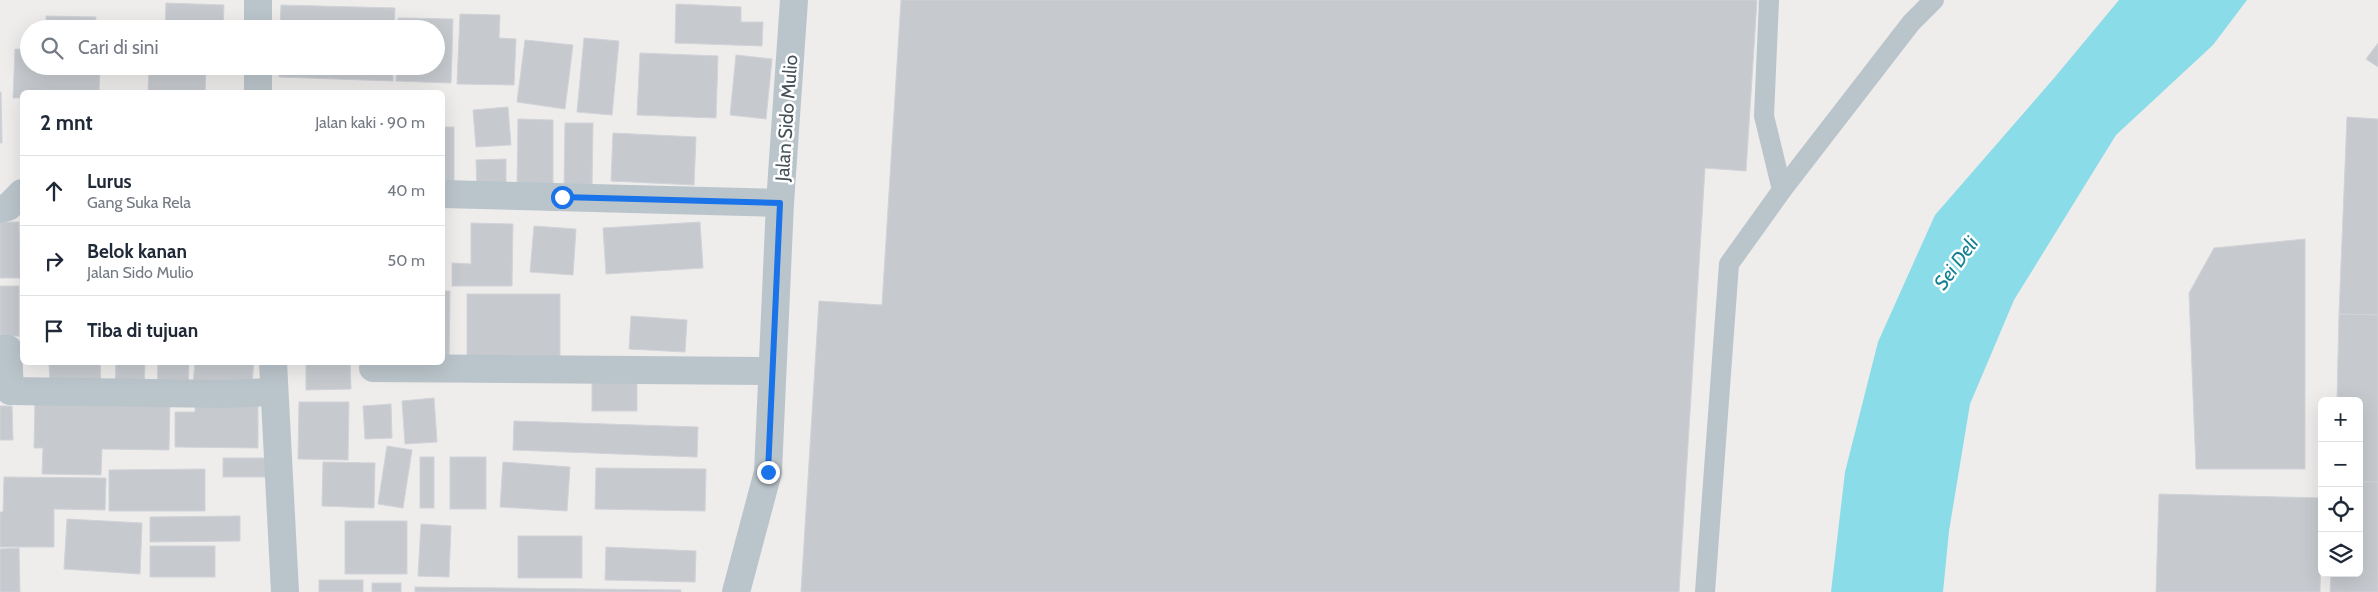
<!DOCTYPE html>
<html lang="id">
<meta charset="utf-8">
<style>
:root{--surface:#fff;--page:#f6f6f7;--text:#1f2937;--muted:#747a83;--line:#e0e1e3}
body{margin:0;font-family:Cabin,sans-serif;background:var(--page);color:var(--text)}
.controls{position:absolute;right:15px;bottom:15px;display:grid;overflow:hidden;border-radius:8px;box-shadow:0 5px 20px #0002}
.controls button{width:45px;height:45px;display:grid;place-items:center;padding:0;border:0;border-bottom:1px solid var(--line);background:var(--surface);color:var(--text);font:25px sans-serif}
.stop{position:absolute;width:15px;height:15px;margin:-11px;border:4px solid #1a73e8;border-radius:50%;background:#fff}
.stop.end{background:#1a73e8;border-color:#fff;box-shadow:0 1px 5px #0008}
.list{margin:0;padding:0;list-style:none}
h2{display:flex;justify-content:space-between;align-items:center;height:65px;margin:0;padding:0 20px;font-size:21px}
h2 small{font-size:16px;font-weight:400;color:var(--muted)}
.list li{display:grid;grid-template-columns:32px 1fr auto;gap:15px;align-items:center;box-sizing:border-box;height:70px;padding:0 20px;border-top:1px solid var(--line)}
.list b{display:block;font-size:19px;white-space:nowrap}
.list p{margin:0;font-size:16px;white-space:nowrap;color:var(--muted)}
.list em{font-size:16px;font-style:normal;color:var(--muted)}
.icon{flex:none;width:28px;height:28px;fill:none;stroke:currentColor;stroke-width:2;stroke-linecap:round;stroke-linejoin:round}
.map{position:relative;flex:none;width:2378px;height:592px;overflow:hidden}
.search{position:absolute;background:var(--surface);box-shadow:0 5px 20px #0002;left:20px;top:20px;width:425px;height:55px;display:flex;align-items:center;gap:12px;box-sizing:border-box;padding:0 18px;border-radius:28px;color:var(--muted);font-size:19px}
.panel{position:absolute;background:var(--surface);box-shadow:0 5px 20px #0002;left:20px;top:90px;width:425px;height:275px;border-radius:8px}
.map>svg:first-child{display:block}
.water{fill:#89dce8}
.building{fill:#c6cacf;stroke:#d0d3d8}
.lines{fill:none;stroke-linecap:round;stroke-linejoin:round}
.lane{stroke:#bac5cb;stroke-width:20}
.street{stroke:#bac5cb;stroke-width:28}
.route{stroke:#1a73e8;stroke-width:6}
.labels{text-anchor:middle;stroke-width:5;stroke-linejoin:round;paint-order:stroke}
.street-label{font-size:19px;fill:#455158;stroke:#fff}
.water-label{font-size:20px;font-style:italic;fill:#118192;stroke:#fff}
</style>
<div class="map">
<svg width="2378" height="592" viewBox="0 0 2378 592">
<rect width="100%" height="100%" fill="#efecec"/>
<path class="water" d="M2119 0H2247L2213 45 2116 135 2014 300 1970 404 1949 531 1943 592H1831L1845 472 1878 342 1935 215 2055 77Z"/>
<g class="building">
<path d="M901 0H1757L1746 171 1705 168 1679 592H801L819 301 882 305Z"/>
<path d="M166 3 224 5 223 29H165Z"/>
<path d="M676 4 741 7V22H763L762 46 675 43Z"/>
<path d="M281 5 395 8 394 29H280Z"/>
<path d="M460 14 500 15 499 38 516 39 514 85 457 84Z"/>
<path d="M46 16 96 17 95 29H46Z"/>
<path d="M398 18 453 19 451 83 396 81 397 66H436V29H398Z"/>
<rect x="107" y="21" width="12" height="8"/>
<path d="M584 38 619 41 612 115 577 112Z"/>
<path d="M525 40 573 45 565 109 517 102Z"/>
<path d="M2378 43V67L2366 59Z"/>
<path d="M15 49H29V66H100L99 92H22V98H13Z"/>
<path d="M640 53 718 56 716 118 637 115Z"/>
<path d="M736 55 772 59 766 119 730 115Z"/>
<path d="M149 66H206L205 92H148Z"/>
<path d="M279 66H393V81L279 77Z"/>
<path d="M0 92H1L2 143H0Z"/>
<path d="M508 107 511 145 476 147 473 110Z"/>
<path d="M2347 117 2378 119V315L2339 314Z"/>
<path d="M518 119 553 120V188L517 187Z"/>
<path d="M565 123H593L592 189H564Z"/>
<rect x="442" y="127" width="12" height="56"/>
<path d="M613 133 696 137 694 185 611 181Z"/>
<path d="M506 159V189H477L476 160Z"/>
<path d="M0 222H19L20 278H0Z"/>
<path d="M700 222 703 268 606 274 603 228Z"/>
<path d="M471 223 513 224 512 286H452V263L471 264Z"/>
<path d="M534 226 576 229 573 275 530 272Z"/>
<path d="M2305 239V469H2196L2189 293 2214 248Z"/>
<rect x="0" y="286" width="19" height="50"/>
<path d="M442 291H450L449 361H442Z"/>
<rect x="467" y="294" width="93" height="64"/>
<path d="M2339 314 2378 315V482H2359V401H2337Z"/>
<path d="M631 316 687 320 685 352 629 349Z"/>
<path d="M49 362H100L101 386 50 388Z"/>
<path d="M116 362H145L144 390 115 388Z"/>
<path d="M158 362H189L188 392 157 391Z"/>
<path d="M195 362H254L251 391 193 385Z"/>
<path d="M306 362H350L351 389 306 390Z"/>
<rect x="592" y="381" width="45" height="30"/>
<path d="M434 398 437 442 405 444 402 401Z"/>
<path d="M35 400 170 402 169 450 102 449 101 475 42 474 43 448H34Z"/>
<path d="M195 401 258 402V448L175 447V412H195Z"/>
<path d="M299 402H349L348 460 298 459Z"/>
<path d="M391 404 392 438 365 439 363 406Z"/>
<path d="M0 406H12L13 440H0Z"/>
<path d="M514 421 698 427 697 457 513 450Z"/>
<path d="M387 446 412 450 403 508 378 504Z"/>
<rect x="420" y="457" width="14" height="51"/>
<rect x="450" y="457" width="36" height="52"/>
<rect x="223" y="458" width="47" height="19"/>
<path d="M323 462 375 463 374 508 322 506Z"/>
<path d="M503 462 570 467 567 511 500 507Z"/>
<path d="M596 468 706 469 705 511 595 509Z"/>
<path d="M205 469V511H109V470Z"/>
<path d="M4 477 106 478 105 510 54 509V547H0V512H3Z"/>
<path d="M2359 482H2378V592H2330L2331 573H2359Z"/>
<path d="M2159 494 2322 498 2320 592H2156Z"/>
<path d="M240 516V541L150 542V517Z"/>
<path d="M67 519 142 523 140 574 64 569Z"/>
<rect x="345" y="521" width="62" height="53"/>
<path d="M421 524 451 526 449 577 418 576Z"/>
<rect x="518" y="536" width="64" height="42"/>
<rect x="150" y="546" width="65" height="31"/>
<path d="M606 547 696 551 695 582 605 580Z"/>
<path d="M19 548 20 592H0V549Z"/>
<rect x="319" y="580" width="44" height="12"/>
<rect x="372" y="583" width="29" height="9"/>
<path d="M415 587 681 590V592H415Z"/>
</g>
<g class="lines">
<g class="lane">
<path d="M1769 0 1764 116 1782 190"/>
<path d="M1705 592 1729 264 1782 190 1911 23 1934 0"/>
</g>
<g class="street">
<path d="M258 0V29"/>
<path d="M258 66V92"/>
<path d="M442 194 780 203"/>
<path d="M0 209 8 207 22 193"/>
<path d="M0 349H8L10 391 223 394 274 392"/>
<path d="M273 362 285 592"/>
<path d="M373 368 772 371"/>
<path d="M736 592 768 472 780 203 794 0"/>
</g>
</g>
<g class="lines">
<path class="route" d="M562 197 780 203 768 472"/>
</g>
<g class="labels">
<g class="street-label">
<text transform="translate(786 118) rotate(-86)" y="7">Jalan Sido Mulio</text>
</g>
<g class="water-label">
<text transform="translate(1956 263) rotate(-54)" y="7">Sei Deli</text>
</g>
</g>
</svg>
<div class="controls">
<button>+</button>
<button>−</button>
<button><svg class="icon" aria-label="locate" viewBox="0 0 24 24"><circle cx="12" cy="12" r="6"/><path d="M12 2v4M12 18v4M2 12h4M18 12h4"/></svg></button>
<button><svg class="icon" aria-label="layers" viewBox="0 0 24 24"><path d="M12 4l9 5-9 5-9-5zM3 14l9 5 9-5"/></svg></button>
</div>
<div class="stop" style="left:562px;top:197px"></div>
<div class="stop end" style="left:768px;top:472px"></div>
<div class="search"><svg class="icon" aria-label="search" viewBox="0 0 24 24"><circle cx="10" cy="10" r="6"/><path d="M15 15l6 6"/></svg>Cari di sini</div>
<section class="panel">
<h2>2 mnt<small>Jalan kaki · 90 m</small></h2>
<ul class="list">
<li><svg class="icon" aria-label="ahead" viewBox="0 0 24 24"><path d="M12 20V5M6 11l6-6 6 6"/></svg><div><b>Lurus</b><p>Gang Suka Rela</p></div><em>40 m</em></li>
<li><svg class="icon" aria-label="right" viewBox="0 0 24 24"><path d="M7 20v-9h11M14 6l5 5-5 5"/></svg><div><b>Belok kanan</b><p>Jalan Sido Mulio</p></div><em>50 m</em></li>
<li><svg class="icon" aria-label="arrive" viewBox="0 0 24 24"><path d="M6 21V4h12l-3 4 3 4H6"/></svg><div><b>Tiba di tujuan</b></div></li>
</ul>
</section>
</div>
